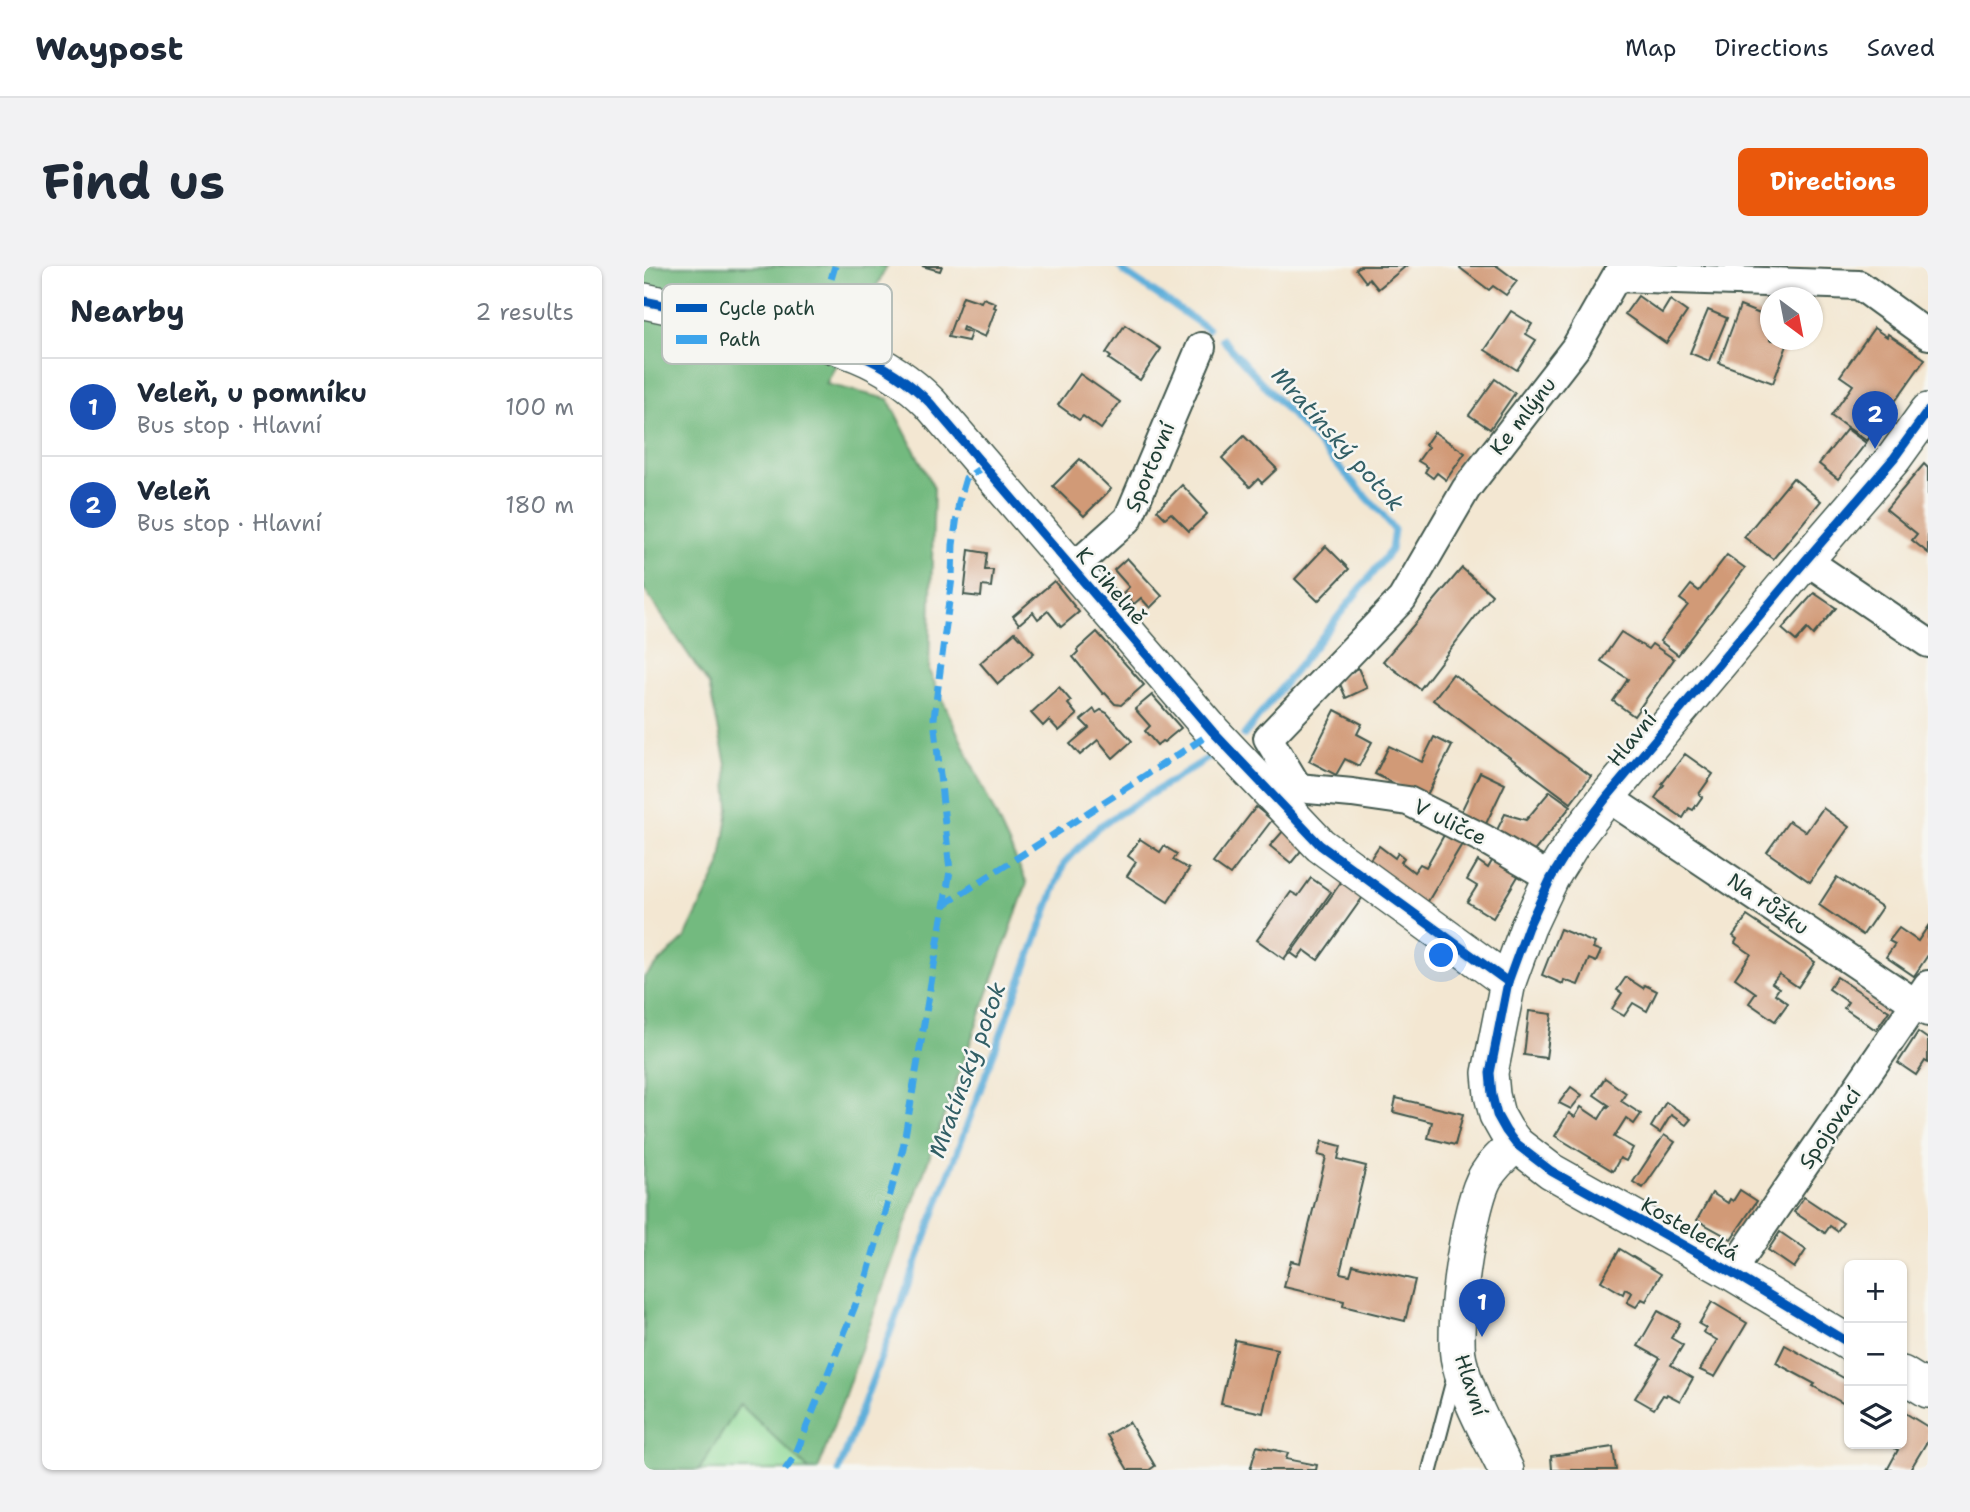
<!DOCTYPE html>
<meta charset="utf-8">
<style>
:root{--surface:#fff;--page:#f2f2f3;--text:#1f2937;--muted:#747a83;--line:#e0e1e3;--accent:#ea580c}
body{margin:0;font-family:"Shantell Sans",sans-serif;background:var(--page);color:var(--text)}
.controls{position:absolute;right:21px;bottom:21px;display:grid;overflow:hidden;border-radius:10px;box-shadow:0 2px 5px #0004}
.controls button{width:63px;height:63px;display:grid;place-items:center;padding:0;border:0;border-bottom:2px solid var(--line);background:var(--surface);color:var(--text);font:35px sans-serif}
.compass{position:absolute;left:1116px;top:21px;width:63px;height:63px;border-radius:50%;background:var(--surface);box-shadow:0 2px 5px #0004;rotate:148deg}
.you{position:absolute;left:798px;top:690px;width:24px;height:24px;margin:-18px;border:5px solid #fff;border-radius:50%;background:#1a73e8;box-shadow:0 0 0 10px #1a73e833}
.badge{display:grid;place-items:center;width:46px;height:46px;border-radius:50%;background:var(--accent);color:#fff;font-size:23px;font-weight:700}
.pin{position:absolute;translate:-50% -58px;filter:drop-shadow(0 2px 4px #0008)}
.pin::after{content:'';position:absolute;top:37px;width:24px;height:21px;background:inherit;clip-path:polygon(0 0,100% 0,50% 100%)}
.list{margin:0;padding:0;list-style:none}
h2{display:flex;justify-content:space-between;align-items:center;height:91px;margin:0;padding:0 28px;font-size:30px}
h2 small{font-size:23px;font-weight:400;color:var(--muted)}
.list li{display:grid;grid-template-columns:46px 1fr auto;gap:21px;align-items:center;box-sizing:border-box;height:98px;padding:0 28px;border-top:2px solid var(--line)}
.list b{display:block;font-size:26px;white-space:nowrap}
.list p{margin:0;font-size:23px;white-space:nowrap;color:var(--muted)}
.list em{font-size:23px;font-style:normal;color:var(--muted)}
.icon{flex:none;width:38px;height:38px;fill:none;stroke:currentColor;stroke-width:2;stroke-linecap:round;stroke-linejoin:round}
.map{position:relative;flex:none;width:1284px;height:1204px;overflow:hidden;border-radius:10px}
header{display:flex;align-items:center;gap:42px;box-sizing:border-box;height:98px;padding:0 35px;background:var(--surface);border-bottom:2px solid var(--line)}
header strong{font-size:33px}
nav{display:flex;gap:38px;margin-inline-start:auto;font-size:24px}
.intro{display:flex;align-items:center;justify-content:space-between;box-sizing:border-box;height:168px;padding:0 42px}
h1{margin:0;font-size:49px}
.button{padding:18px 32px;border-radius:10px;background:var(--accent);color:#fff;font-size:24px;font-weight:700}
main{display:flex;gap:42px;padding:0 42px}
aside{flex:1;background:var(--surface);border-radius:10px;box-shadow:0 2px 5px #0004}
.map>svg:first-child{display:block}
.green{fill:#8fda96;stroke:#578c65;stroke-width:2}
.forest{fill:#73ba7f;stroke:#497c5a;stroke-width:2}
.lines{fill:none;stroke-linecap:round;stroke-linejoin:round}
.stream{stroke:#5fafda;stroke-width:7}
.building{fill:#d19a77}
.service-casing{stroke:#3f564c;stroke-width:18}
.minor-casing{stroke:#3f564c;stroke-width:32}
.tertiary-casing{stroke:#3f564c;stroke-width:38}
.service{stroke:#fff;stroke-width:14}
.minor{stroke:#fff;stroke-width:28}
.tertiary{stroke:#fff;stroke-width:35}
.quiet{stroke:#3da4eb;stroke-width:7;stroke-dasharray:14 7;stroke-linecap:butt}
.cycleway-casing{stroke:#f6f6f2;stroke-width:13}
.cycleway{stroke:#0057b8;stroke-width:9}
.labels{text-anchor:middle;stroke-width:5;stroke-linejoin:round;paint-order:stroke}
.street-label{font-size:21px;fill:#1f3d34;stroke:#f6f6f2}
.water-label{font-size:23px;font-style:italic;fill:#325f66;stroke:#f6f6f2}
.key{fill:#f6f6f2;stroke:#b6beb9;stroke-width:2}
.key-label{font-size:19px;fill:#1f3d34}
</style>
<header>
<strong>Waypost</strong>
<nav><a>Map</a><a>Directions</a><a>Saved</a></nav>
</header>
<div class="intro"><h1>Find us</h1><a class="button">Directions</a></div>
<main>
<aside>
<h2>Nearby<small>2 results</small></h2>
<ul class="list">
<li><span class="badge" style="background:#1a4fb4">1</span><div><b>Veleň, u pomníku</b><p>Bus stop · Hlavní</p></div><em>100 m</em></li>
<li><span class="badge" style="background:#1a4fb4">2</span><div><b>Veleň</b><p>Bus stop · Hlavní</p></div><em>180 m</em></li>
</ul>
</aside>
<div class="map">
<svg width="1284" height="1204" viewBox="0 0 1284 1204">
<rect width="100%" height="100%" fill="#f6f6f2"/>
<filter id="ink" filterUnits="userSpaceOnUse"><feTurbulence type="fractalNoise" baseFrequency=".0143" numOctaves="2"/><feDisplacementMap in="SourceGraphic" scale="14" xChannelSelector="R" yChannelSelector="G"/><feConvolveMatrix kernelMatrix="1 2 1 2 8 2 1 2 1" color-interpolation-filters="sRGB"/></filter>
<filter id="wash" filterUnits="userSpaceOnUse"><feTurbulence type="fractalNoise" baseFrequency=".00686" numOctaves="4" result="noise"/><feDisplacementMap in="SourceGraphic" scale="28" xChannelSelector="R" yChannelSelector="G"/><feGaussianBlur stdDeviation="1.57" result="paint"/><feColorMatrix in="noise" values="0 0 0 0 0 0 0 0 0 0 0 0 0 0 0 0 0 1.4 0 .05"/><feComposite in="paint" operator="in"/></filter>
<g filter="url(#wash)">
<rect width="100%" height="100%" fill="#f3e7d2"/>
<path class="green" d="M96 1138 165 1204H55Z"/>
<path class="forest" d="M0 0H243L182 118 244 133 290 222 285 405 383 617 174 1204H165L96 1138 55 1204H0V711L41 672 76 600 85 543 82 498 65 419 0 323Z"/>
<g class="lines">
<g class="stream">
<path d="M475 0 480 6 564 63"/>
<path d="M578 73 739 249 750 264 747 284 600 469"/>
<path d="M195 1204 420 598 454 561 574 486"/>
</g>
</g>
<g id="blocks">
<g class="building">
<path d="M278 0H298L296 5Z"/>
<path d="M716 0H762L734 23 725 12 722 16 712 3Z"/>
<path d="M817 0H853L873 15 862 29 849 20 845 24 816 2Z"/>
<path d="M319 30 337 36 339 32 352 37 350 41 352 42 341 71 319 61 318 64 327 67 324 75 304 71Z"/>
<path d="M994 30 1018 47 1026 34 1043 46 1022 77 981 48Z"/>
<path d="M1096 40 1126 52V74H1145L1129 117 1075 97Z"/>
<path d="M1064 44 1083 52 1065 95 1046 87Z"/>
<path d="M867 45 888 58 882 68 892 74 873 104 841 84Z"/>
<path d="M481 59 517 83 496 114 465 93 467 91 462 87Z"/>
<path d="M1230 62 1243 71 1244 68 1281 93 1223 175 1187 150 1209 119 1196 110Z"/>
<path d="M436 108 476 136 457 163 439 150 435 154 414 139Z"/>
<path d="M851 113 871 127 846 163 825 149Z"/>
<path d="M1203 163 1222 177 1194 213 1175 198Z"/>
<path d="M790 166 821 187 802 214 793 207 789 212 781 206 784 201 774 195 784 181 781 179Z"/>
<path d="M600 170 633 203 618 217 614 213 606 221 578 192Z"/>
<path d="M436 193 467 223 440 250 409 220Z"/>
<path d="M1280 198 1284 202V287L1268 274 1273 268 1242 243Z"/>
<path d="M1149 212 1177 235 1129 293 1100 271Z"/>
<path d="M538 219 557 239 556 240 563 248 545 265 527 247 521 252 513 244Z"/>
<path d="M682 280 705 303 674 335 651 313Z"/>
<path d="M325 284 343 287 341 304H349L347 321 338 320 337 331 320 329Z"/>
<path d="M1083 289 1101 302 1034 389 1016 375 1044 339 1036 333 1047 319 1055 325Z"/>
<path d="M483 292 518 330 506 342 497 332 490 338 479 327 485 321 470 304Z"/>
<path d="M818 302 848 329 776 423 739 395Z"/>
<path d="M410 315 435 346 417 361 404 345 394 353 389 346 375 358 369 350Z"/>
<path d="M1170 327 1192 342 1169 369 1163 363 1152 375 1138 363Z"/>
<path d="M371 366 390 387 354 418 336 397Z"/>
<path d="M453 366 500 419 477 439 471 438 461 427 459 428 429 391 434 386 433 384Z"/>
<path d="M977 366 1004 383 1008 378 1030 393 990 450 969 435 984 413 957 395Z"/>
<path d="M714 402 723 422 702 432 693 411Z"/>
<path d="M809 408 947 510 927 537 789 434Z"/>
<path d="M415 421 427 435 424 438 433 449 415 465 405 454 399 460 387 447Z"/>
<path d="M508 429 537 462 520 476 518 475 513 479 501 465 506 460 491 443Z"/>
<path d="M450 443 452 447 457 444 463 447 488 475 469 492 454 474 436 489 426 478 445 462 437 454Z"/>
<path d="M691 444 718 458 713 468 728 476 715 500 701 493 692 509 665 495Z"/>
<path d="M790 471 808 480 781 533 731 508 745 480 778 496Z"/>
<path d="M1041 488 1069 508 1055 528 1058 531 1049 544 1045 542 1039 552 1011 532 1020 519 1018 518Z"/>
<path d="M836 506 861 518 839 564 814 552Z"/>
<path d="M906 525 927 540 888 588 850 570 861 548 882 554Z"/>
<path d="M612 541 628 554 586 609 569 597Z"/>
<path d="M1179 542 1205 561 1166 616 1123 586 1145 555 1162 566Z"/>
<path d="M804 562 821 573 780 642 721 601 735 580 751 592 754 587 760 592 757 596 770 606 776 598 782 601Z"/>
<path d="M640 564 661 580 647 597 626 580Z"/>
<path d="M496 573 516 586 520 580 533 588 529 594 545 603 524 636 483 610 492 596 484 590Z"/>
<path d="M852 588 879 602 849 652 823 636 833 620 823 614 834 595 844 602Z"/>
<path d="M1193 611 1238 641 1219 669 1175 639Z"/>
<path d="M667 612 687 626 640 693 613 674 647 626 654 630Z"/>
<path d="M700 612 721 628 674 694 660 684 654 692 647 687Z"/>
<path d="M1103 650 1171 696 1154 721 1135 708 1128 717 1135 722 1131 728 1144 737 1131 755 1105 737 1112 727 1091 712 1107 688 1091 677 1093 673 1089 670Z"/>
<path d="M1284 660V689L1270 710 1242 691 1251 678 1245 675 1255 662 1274 675Z"/>
<path d="M916 663 951 677 949 682 957 685 952 696 945 693 934 719 920 714 919 718 898 709Z"/>
<path d="M982 711 999 722 1001 719 1013 725 1003 745 989 737 980 750 968 743 978 727 973 724Z"/>
<path d="M1193 711 1245 745 1232 764 1200 742 1204 736 1185 723Z"/>
<path d="M885 745 908 748 902 792 880 789Z"/>
<path d="M1274 766 1284 773V797L1281 795 1272 809 1254 797Z"/>
<path d="M961 812 982 827 977 835 997 848 990 858 982 852 970 871 989 882 982 895 976 892 969 905 911 870 925 847 931 851 937 841 955 853 963 840 964 842 966 840 950 829Z"/>
<path d="M927 821 938 829 927 843 915 837Z"/>
<path d="M752 832 819 848 811 879 784 872 788 856 749 846Z"/>
<path d="M1022 836 1047 853 1042 859 1027 849 1016 867 1007 861Z"/>
<path d="M1020 869 1031 876 999 922 989 916Z"/>
<path d="M678 875 697 880 694 893 722 900 696 1007 706 1009 709 999 771 1014 761 1055 699 1040 700 1035 640 1021 647 995 656 997 682 891 674 889Z"/>
<path d="M1096 924 1113 935 1087 973 1053 954 1068 927 1084 937 1086 933 1089 935Z"/>
<path d="M1160 931 1199 957 1193 965 1186 960 1181 967 1150 946Z"/>
<path d="M1136 966 1162 984 1150 1002 1124 984Z"/>
<path d="M976 983 1017 1008 1002 1035 998 1033 992 1041 983 1036 988 1027 981 1023 979 1028 957 1015Z"/>
<path d="M1068 1036 1103 1057 1071 1111 1056 1104 1073 1074 1059 1066 1062 1062 1055 1058Z"/>
<path d="M1014 1045 1036 1057 1027 1072 1039 1079 1027 1099 1049 1112 1036 1135 1023 1128 1022 1130 1019 1129 1010 1143 991 1132 1016 1092 994 1080Z"/>
<path d="M591 1074 633 1083 619 1147 577 1138Z"/>
<path d="M1141 1079 1205 1115 1204 1140 1169 1120 1171 1118 1132 1097Z"/>
<path d="M1258 1145 1284 1161V1174L1266 1204H1243L1254 1184 1243 1178H1258Z"/>
<path d="M485 1156 511 1200 505 1204H484L463 1169Z"/>
<path d="M613 1180 644 1187 642 1193 673 1199 672 1204H606Z"/>
<path d="M969 1181 972 1204H908L907 1190Z"/>
</g>
</g>
</g>
<g filter="url(#ink)">
<use href="#blocks" fill-opacity="0" stroke="#3f564c" stroke-width="2"/>
<g class="lines">
<g class="service-casing">
<path id="service" d="M786 1204 811 1109"/>
</g>
<g class="minor-casing">
<g id="minor">
<path d="M1162 294 1284 377"/>
<path d="M429 302 484 253 557 81"/>
<path d="M654 522 708 527 764 535 840 573 907 612"/>
<path d="M963 531 1284 746"/>
<path d="M634 536 654 522 624 472 758 333 822 223 932 81 972 11 1215 19 1284 69"/>
<path d="M1087 1006 1284 719"/>
</g>
</g>
<g class="tertiary-casing">
<g id="tertiary">
<path d="M0 35C39 43 78 52 116 61 183 77 236 86 286 137L569 466 676 579 864 716"/>
<path d="M1205 1077 1087 1006 907 905 872 878 862 865 853 849 848 829 846 807 864 716 884 661 907 612 933 570 963 531 1162 294 1250 192 1284 145"/>
<path d="M1258 1108 1284 1124"/>
<path d="M862 1204C845 1169 824 1133 815 1095 807 1063 825 937 842 910 850 897 861 888 872 878"/>
</g>
</g>
<use href="#service" class="service"/>
<use href="#minor" class="minor"/>
<use href="#tertiary" class="tertiary"/>
<g class="quiet">
<path d="M169 73 191 0"/>
<path d="M300 639 569 466"/>
<path d="M141 1204 151 1190 223 1010 259 882 306 605 290 452 308 312 309 279 315 236 322 212 340 200"/>
</g>
<g class="cycleway-casing">
<g id="cycleway">
<path d="M0 35C39 43 78 52 116 61 183 77 236 86 286 137L569 466 676 579 864 716"/>
<path d="M1205 1077 1087 1006 907 905 872 878 862 865 853 849 848 829 846 807 864 716 884 661 907 612 933 570 963 531 1162 294 1250 192 1284 145"/>
</g>
</g>
<use href="#cycleway" class="cycleway"/>
</g>
</g>
<g class="labels">
<g class="street-label">
<text transform="translate(879 150) rotate(-52)" y="7">Ke mlýnu</text>
<text transform="translate(506 201) rotate(-67)" y="7">Sportovní</text>
<text transform="translate(467 320) rotate(49)" y="7">K Cihelně</text>
<text transform="translate(988 473) rotate(-50)" y="7">Hlavní</text>
<text transform="translate(806 556) rotate(26)" y="7">V uličce</text>
<text transform="translate(1124 638) rotate(34)" y="7">Na růžku</text>
<text transform="translate(1186 862) rotate(-56)" y="7">Spojovací</text>
<text transform="translate(1046 963) rotate(29)" y="7">Kostelecká</text>
<text transform="translate(827 1119) rotate(72)" y="7">Hlavní</text>
</g>
<g class="water-label">
<text transform="translate(694 173) rotate(48)" y="8">Mratínský potok</text>
<text transform="translate(323 804) rotate(-70)" y="8">Mratínský potok</text>
</g>
</g>
<rect x="18" y="18" width="230" height="80" rx="10" class="key"/>
<rect x="32" y="38" width="31" height="8" fill="#0057b8"/>
<rect x="32" y="69" width="31" height="9" fill="#3da4eb"/>
<g class="key-label">
<text x="75" y="49">Cycle path</text>
<text x="75" y="80">Path</text>
</g>
</svg>
<div class="controls">
<button>+</button>
<button>−</button>
<button><svg class="icon" aria-label="layers" viewBox="0 0 24 24"><path d="M12 4l9 5-9 5-9-5zM3 14l9 5 9-5"/></svg></button>
</div>
<svg class="compass" viewBox="-18 -18 36 36"><path d="M0-13l5 13h-10z" fill="#e53935"/><path d="M0 13l5-13h-10z" fill="#747a83"/></svg>
<div class="you"></div>
<div class="pin badge" style="left:838px;top:1071px;background:#1a4fb4">1</div>
<div class="pin badge" style="left:1231px;top:183px;background:#1a4fb4">2</div>
</div>
</main>
